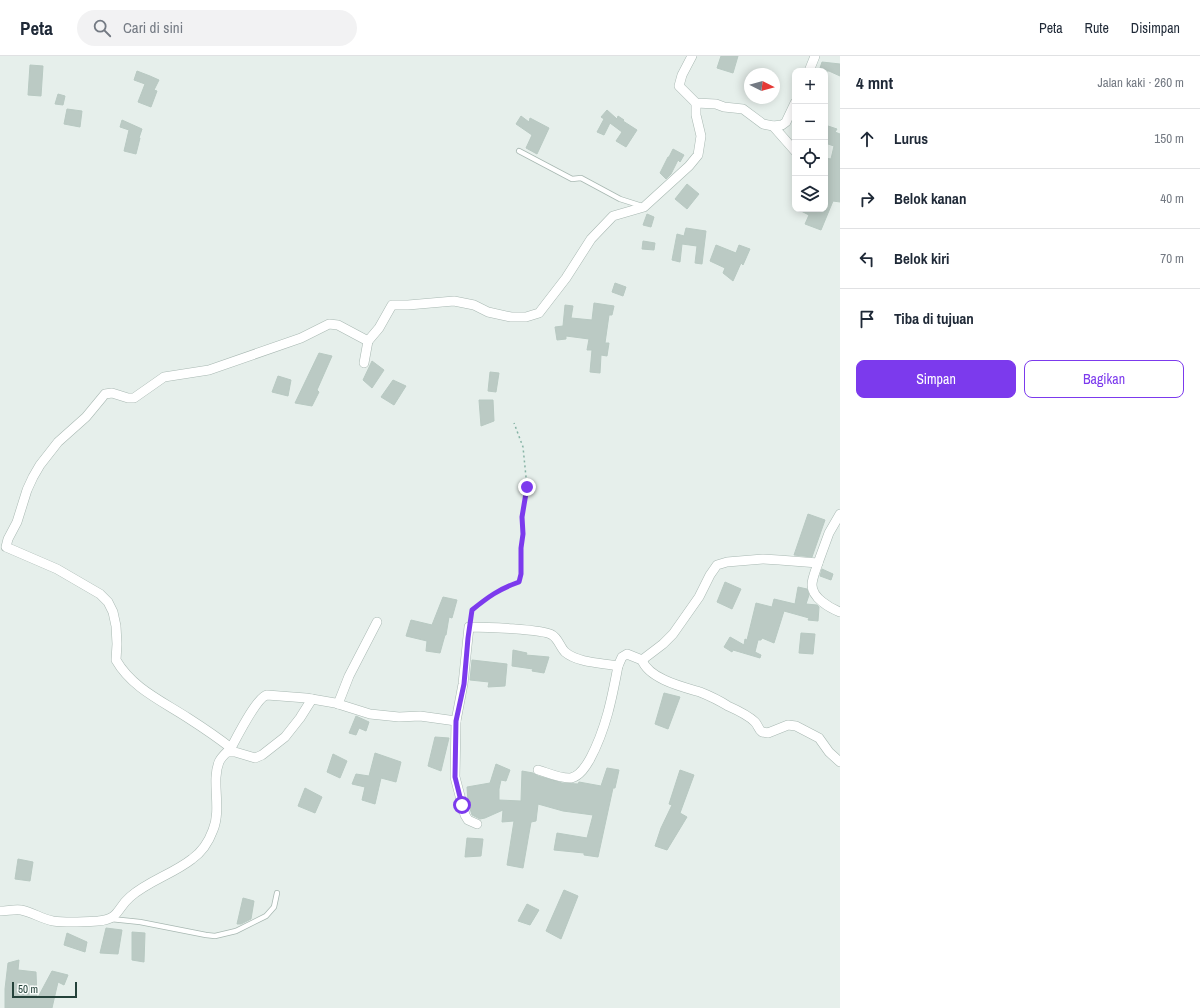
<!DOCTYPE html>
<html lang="id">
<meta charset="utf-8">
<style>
:root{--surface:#fff;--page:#f2f2f3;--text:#1f2937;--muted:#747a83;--line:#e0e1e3;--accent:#7c3aed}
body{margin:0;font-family:"Archivo Narrow",sans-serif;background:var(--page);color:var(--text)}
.controls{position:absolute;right:12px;top:12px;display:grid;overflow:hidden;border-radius:8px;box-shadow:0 2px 10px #0003}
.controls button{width:36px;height:36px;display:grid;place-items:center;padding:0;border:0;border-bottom:1px solid var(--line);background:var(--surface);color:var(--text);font:20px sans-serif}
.compass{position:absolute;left:744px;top:12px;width:36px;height:36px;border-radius:50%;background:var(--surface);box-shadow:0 2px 10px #0003;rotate:96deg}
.scale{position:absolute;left:12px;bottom:10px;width:65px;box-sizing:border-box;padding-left:4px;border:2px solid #24423a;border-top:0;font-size:11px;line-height:14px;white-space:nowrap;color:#24423a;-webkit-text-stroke:3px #f7fbf9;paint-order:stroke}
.stop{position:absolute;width:12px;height:12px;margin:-9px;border:3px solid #7c3aed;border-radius:50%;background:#fff}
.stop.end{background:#7c3aed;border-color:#fff;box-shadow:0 1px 4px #0008}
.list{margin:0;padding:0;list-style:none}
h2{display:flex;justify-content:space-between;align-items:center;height:52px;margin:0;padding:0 16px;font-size:17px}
h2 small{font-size:13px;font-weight:400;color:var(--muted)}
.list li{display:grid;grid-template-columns:26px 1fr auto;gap:12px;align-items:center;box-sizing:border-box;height:60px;padding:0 16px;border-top:1px solid var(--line)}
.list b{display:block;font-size:15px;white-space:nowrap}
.list em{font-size:13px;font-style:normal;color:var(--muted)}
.actions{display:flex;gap:8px;padding:12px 16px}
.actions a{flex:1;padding:9px 0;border:1px solid var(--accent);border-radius:8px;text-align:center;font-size:14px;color:var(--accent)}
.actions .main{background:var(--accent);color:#fff}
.icon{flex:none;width:22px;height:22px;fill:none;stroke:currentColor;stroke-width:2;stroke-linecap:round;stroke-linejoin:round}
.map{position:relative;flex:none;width:840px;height:952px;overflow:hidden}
header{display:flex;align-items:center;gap:24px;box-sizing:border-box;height:56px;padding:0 20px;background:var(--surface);border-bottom:1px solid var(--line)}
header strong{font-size:19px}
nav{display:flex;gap:22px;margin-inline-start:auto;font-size:14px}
.search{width:280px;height:36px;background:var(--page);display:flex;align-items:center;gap:10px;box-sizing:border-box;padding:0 14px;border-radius:22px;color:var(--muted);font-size:15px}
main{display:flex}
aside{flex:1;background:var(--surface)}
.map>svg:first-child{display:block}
.building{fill:#bbcac4;stroke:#b8c9c2}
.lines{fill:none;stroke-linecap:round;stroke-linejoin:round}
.service-casing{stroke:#a8b8b2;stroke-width:6}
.minor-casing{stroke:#a8b8b2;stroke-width:10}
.path{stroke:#86b3a5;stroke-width:1.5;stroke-dasharray:2 3;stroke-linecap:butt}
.service{stroke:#fff;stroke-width:4.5}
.minor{stroke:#fff;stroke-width:9}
.route{stroke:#7c3aed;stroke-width:5}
</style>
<header>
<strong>Peta</strong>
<div class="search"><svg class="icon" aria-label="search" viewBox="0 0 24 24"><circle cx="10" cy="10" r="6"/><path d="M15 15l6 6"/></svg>Cari di sini</div>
<nav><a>Peta</a><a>Rute</a><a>Disimpan</a></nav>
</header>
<main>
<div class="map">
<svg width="840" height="952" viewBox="0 0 840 952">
<rect width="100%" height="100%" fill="#e6efeb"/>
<g class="building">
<path d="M721 0H738L733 17 717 12Z"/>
<path d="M822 6 840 8V20L829 15H819Z"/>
<path d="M30 9 43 10 41 40 28 39Z"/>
<path d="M137 15 150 20 159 24 154 34 157 35 151 51 138 46 145 28 134 24Z"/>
<path d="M58 38 65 40 63 49 55 48Z"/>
<path d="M67 53 82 55 80 71 64 68Z"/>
<path d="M607 54 617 63 618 60 624 64 623 65 637 74 626 91 616 85 622 76 610 67 604 79 597 76 604 63 601 61Z"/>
<path d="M521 60 529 66 530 62 549 72 537 98 526 92 532 79 516 68Z"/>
<path d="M122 64 142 73 139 82H140L136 98 124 95 129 74 120 71Z"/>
<path d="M825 69 837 73 835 76 840 78V146L833 145 821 174 805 168 809 159 797 153H825V102L831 103 834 90 825 87Z"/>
<path d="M673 93 684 99 680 106 678 104 671 118 666 123 660 117 668 101H669Z"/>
<path d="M687 128 699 138 687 153 675 143Z"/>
<path d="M647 158 654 161 651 171 643 169Z"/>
<path d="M686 172 706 175 702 208 695 207 697 190 682 188 680 206 672 204 677 178 684 180Z"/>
<path d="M643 185 655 187 654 194 642 193Z"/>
<path d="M716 189 736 197 739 189 750 193 743 209 741 207 733 225 723 217 725 212 710 205Z"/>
<path d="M615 227 626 231 623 240 612 236Z"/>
<path d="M594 247 614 250 612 259H609L605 287H609L607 300 601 299 600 317 590 316 592 294H587L589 283 566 280V283L557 284 555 271 563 270 565 249 573 250 571 262 592 264Z"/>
<path d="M319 297 332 300 317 334 319 336 312 350 295 347Z"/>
<path d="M372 305 384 314 372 332 363 324Z"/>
<path d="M490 316 499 317 496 336 488 335Z"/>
<path d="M278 320 291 324 288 340 272 336Z"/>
<path d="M393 324 406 330 394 349 381 341Z"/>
<path d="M479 344H493L494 365 481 370Z"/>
<path d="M808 458 825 464 812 501 794 499Z"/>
<path d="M822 513 833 518 831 524 820 520Z"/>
<path d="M725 526 741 533 732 553 717 546Z"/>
<path d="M798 531 807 533 809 539 806 548 817 549 819 551 818 565 808 564 809 562 784 555 774 587 762 582 761 584H758L755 596 761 599 760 602 733 594 732 596 724 591 730 581 744 589 745 583 747 584 756 547 772 551 774 543 795 548Z"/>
<path d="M443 541 457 544 452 562 449 561 446 579H445L440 597 426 595 427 585 406 580 411 564 432 569Z"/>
<path d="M801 577 815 578 813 598 799 597Z"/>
<path d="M513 594 527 597 526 599 549 601 544 617 532 615 533 613 512 610Z"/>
<path d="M472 604 507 608 505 630 488 631 489 626 470 624Z"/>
<path d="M664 637 680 641 668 673 655 668Z"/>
<path d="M356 660 369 666 366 675 359 672 356 679 349 677Z"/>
<path d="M435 681 449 682 441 715 428 710Z"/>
<path d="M375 697 401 706 396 726 381 722 375 748 362 744 365 731 352 728 356 718 369 720Z"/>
<path d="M333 698 347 705 340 722 327 716Z"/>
<path d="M496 708 510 714 506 725 501 724 499 733V744L521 745 522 715 533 717 538 720 562 727 578 728 579 726 601 730 607 712 619 714 615 732H613L598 801 584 799V797L554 794 557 777 587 782 593 759 563 755 538 748 536 765 531 766 523 812 507 809 514 765 502 766 503 754 485 762 480 763 472 759 468 746 467 731 490 727Z"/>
<path d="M680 714 694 719 680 757 687 761 667 794 655 790 661 772 672 749 669 748Z"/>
<path d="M305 732 322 741 315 757 298 750Z"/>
<path d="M467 782 483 783 481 800 465 801Z"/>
<path d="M18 803 33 806 30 825 15 823Z"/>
<path d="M564 834 578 840 561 883 546 875Z"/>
<path d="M243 842 254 845 251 863 241 868H237Z"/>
<path d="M527 848 539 854 530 869 518 865Z"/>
<path d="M106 872 122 874 118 898 100 897Z"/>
<path d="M132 876 145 877 144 906 132 904Z"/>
<path d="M67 877 87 886 85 896 64 889Z"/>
<path d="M19 904 18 914 36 916 37 943 52 915 68 919 64 929 58 926 52 952H5V933L8 907Z"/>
</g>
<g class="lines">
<g class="service-casing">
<g id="service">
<path d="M519 95 572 123 581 122 620 143 642 150"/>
<path d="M111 863 140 866 206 879 215 880 236 875 266 860 274 851 277 837"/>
</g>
</g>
<g class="minor-casing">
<g id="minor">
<path d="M692 0 682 19 679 30 696 47 716 48 724 51 743 53 763 68 773 70 782 69 786 66 795 47"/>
<path d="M809 15 815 0"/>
<path d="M696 47V59L701 80 698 99 689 110 644 151 613 160 591 183 566 222 539 257 526 261H511L488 256 474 249 454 245 408 249H392L379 272 368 285 338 269 329 268 301 282 209 314 164 321 134 342H128L112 337 105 338 86 361 58 386 40 409 33 421 27 434 17 466 8 483 6 491 57 513 100 538 108 546 113 556 116 570 117 588 116 604C132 632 162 645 188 662 202 671 217 681 231 692 237 681 257 641 267 639L306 642 335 647 370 658 399 661 420 660 456 665 463 628 469 571C483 571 544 573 552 579 558 582 560 591 565 596 578 607 602 607 618 610L622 601 627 598 642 604 663 588 673 578 699 541 710 519 717 509 727 506 763 503 779 504 818 507 829 477 840 458"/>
<path d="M773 70 795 95"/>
<path d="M364 307 368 285"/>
<path d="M818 507C816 514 812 522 812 529 812 542 830 552 840 556"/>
<path d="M642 604C649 623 683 631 700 636 710 640 720 645 728 650 737 654 748 659 755 666 758 669 758 673 762 676L768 677 788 669 796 670 819 682 829 696 840 706"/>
<path d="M338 648 349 620 377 566"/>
<path d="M456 665 455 721 465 759 468 764 477 768"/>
<path d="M228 696H235L255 702 262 699 285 681 300 662 312 643"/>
<path d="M538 714C548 717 561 723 571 722 580 720 586 710 590 703 606 673 612 642 618 610"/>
<path d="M0 855C7 855 15 853 21 854 32 856 42 863 53 865 67 867 83 866 98 865 120 863 116 853 130 841 148 825 173 818 192 803 202 796 209 785 213 774 222 752 211 726 219 706 221 701 227 696 231 692"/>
</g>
</g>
<path class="path" d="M470 563 471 555C488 541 499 533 519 526L521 518V492L523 478 522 461 527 431 523 391 514 367"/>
<use href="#service" class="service"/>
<use href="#minor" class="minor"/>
</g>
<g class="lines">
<path class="route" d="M462 749 455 721 456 665 464 628 468 582 472 554C488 541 499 533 519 526L521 518V492L523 478 522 461 527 431"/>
</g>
</svg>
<div class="controls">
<button>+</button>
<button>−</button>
<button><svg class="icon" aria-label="locate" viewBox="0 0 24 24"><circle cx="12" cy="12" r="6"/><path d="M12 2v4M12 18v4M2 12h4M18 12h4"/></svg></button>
<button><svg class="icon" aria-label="layers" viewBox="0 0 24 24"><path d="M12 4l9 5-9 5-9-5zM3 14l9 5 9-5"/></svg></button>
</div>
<svg class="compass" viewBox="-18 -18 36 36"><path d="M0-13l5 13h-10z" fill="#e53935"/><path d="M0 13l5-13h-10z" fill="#747a83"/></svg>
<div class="scale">50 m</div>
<div class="stop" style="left:462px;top:749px"></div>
<div class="stop end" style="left:527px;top:431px"></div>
</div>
<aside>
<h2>4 mnt<small>Jalan kaki · 260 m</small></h2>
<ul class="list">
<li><svg class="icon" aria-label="ahead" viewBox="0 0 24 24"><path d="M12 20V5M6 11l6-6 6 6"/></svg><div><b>Lurus</b></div><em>150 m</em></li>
<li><svg class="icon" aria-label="right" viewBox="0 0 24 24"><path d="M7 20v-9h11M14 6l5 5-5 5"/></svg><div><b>Belok kanan</b></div><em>40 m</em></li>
<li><svg class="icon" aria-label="left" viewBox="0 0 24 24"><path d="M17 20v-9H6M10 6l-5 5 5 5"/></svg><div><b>Belok kiri</b></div><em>70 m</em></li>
<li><svg class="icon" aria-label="arrive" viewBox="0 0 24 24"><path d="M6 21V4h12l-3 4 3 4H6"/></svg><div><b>Tiba di tujuan</b></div></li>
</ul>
<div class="actions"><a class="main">Simpan</a><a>Bagikan</a></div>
</aside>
</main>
